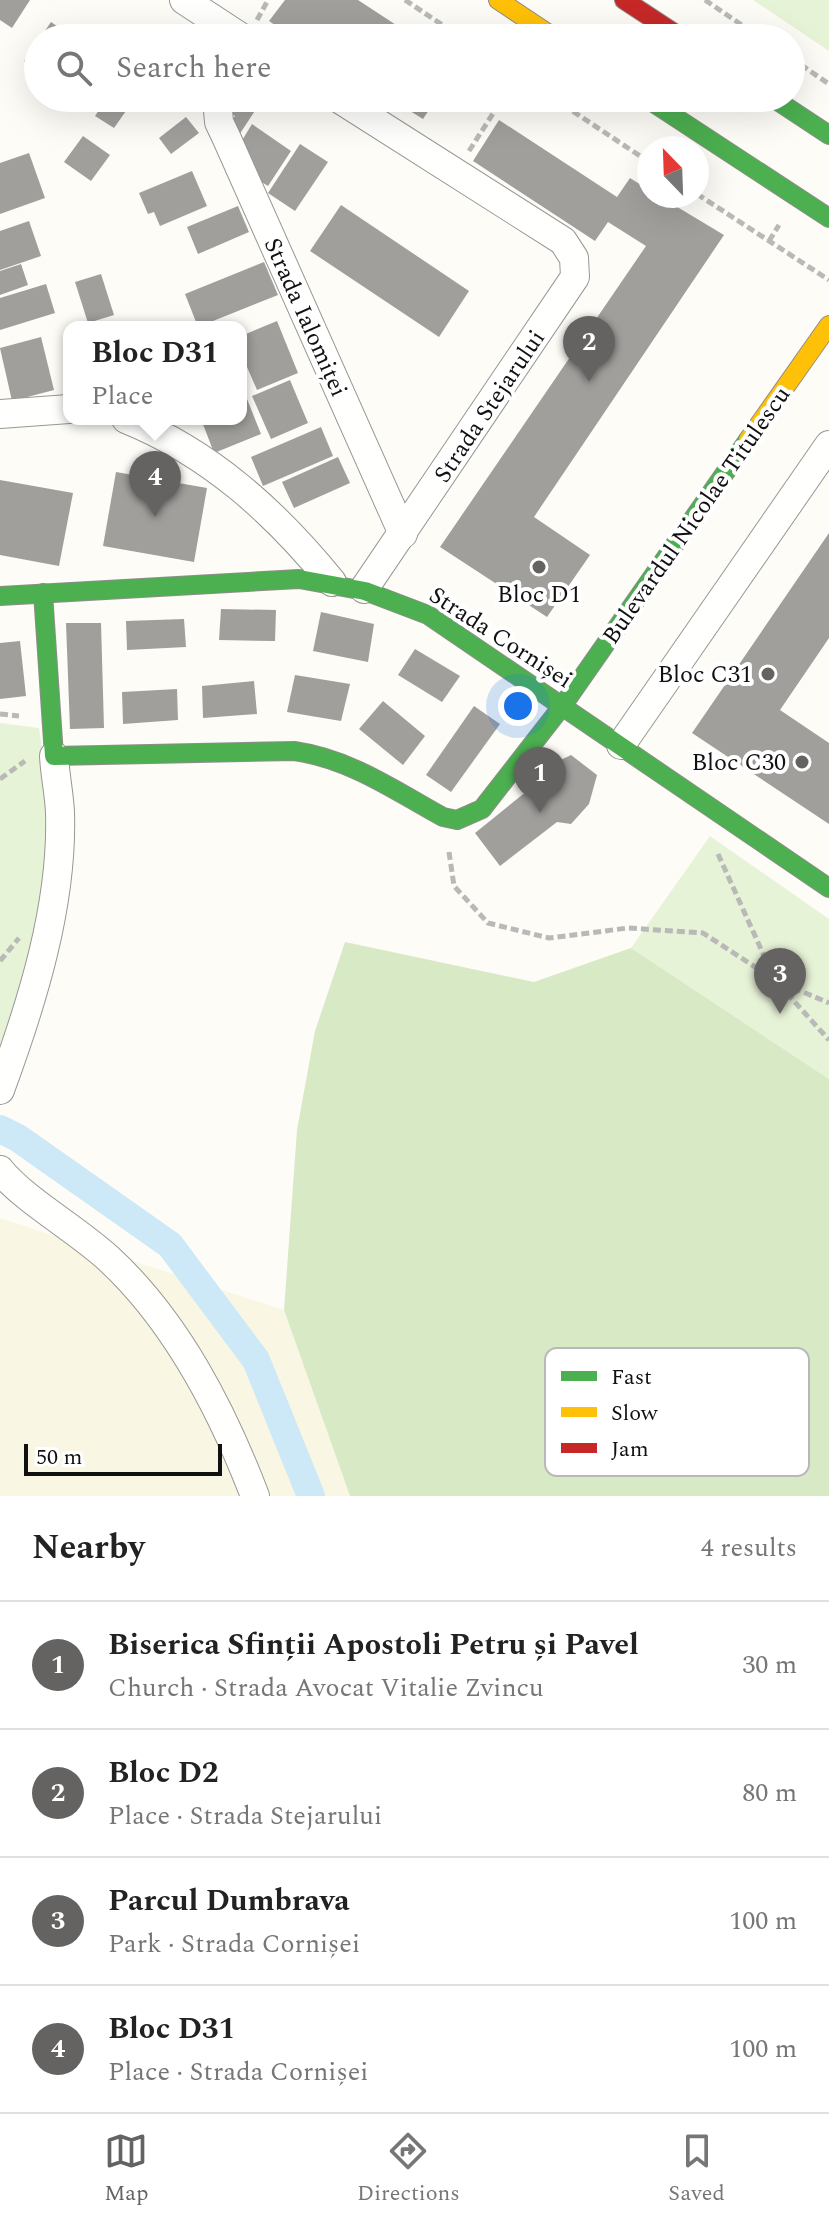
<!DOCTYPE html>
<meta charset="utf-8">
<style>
:root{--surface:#fff;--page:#f2f2f2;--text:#222;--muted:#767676;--line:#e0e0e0;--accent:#646362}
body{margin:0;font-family:Spectral,serif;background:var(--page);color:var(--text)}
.compass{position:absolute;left:637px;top:136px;width:72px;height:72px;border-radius:50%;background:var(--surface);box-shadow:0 8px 32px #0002;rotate:337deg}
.scale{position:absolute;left:24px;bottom:20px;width:198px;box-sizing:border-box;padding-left:8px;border:4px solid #111;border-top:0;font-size:22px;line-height:28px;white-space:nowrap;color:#111;-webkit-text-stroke:6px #fff;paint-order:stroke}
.you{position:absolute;left:518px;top:706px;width:28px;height:28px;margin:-20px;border:6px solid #fff;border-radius:50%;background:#1a73e8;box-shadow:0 0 0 12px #1a73e833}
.badge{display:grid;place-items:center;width:52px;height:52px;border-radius:50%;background:var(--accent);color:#fff;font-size:26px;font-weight:700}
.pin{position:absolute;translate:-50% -66px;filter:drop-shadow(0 2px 4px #0008)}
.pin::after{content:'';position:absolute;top:42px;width:28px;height:24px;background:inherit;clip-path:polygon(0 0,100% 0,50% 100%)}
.popup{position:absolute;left:63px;top:321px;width:184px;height:104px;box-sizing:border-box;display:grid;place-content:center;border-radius:16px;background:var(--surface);filter:drop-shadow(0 2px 6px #0005);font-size:26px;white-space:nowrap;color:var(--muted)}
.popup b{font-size:30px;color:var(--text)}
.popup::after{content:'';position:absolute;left:50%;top:100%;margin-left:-16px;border:16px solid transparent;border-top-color:var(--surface)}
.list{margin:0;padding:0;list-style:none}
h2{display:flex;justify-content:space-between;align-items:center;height:104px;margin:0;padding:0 32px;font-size:34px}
h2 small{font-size:26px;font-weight:400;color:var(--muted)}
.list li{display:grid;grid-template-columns:52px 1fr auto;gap:24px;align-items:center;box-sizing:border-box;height:128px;padding:0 32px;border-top:2px solid var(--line)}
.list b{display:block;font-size:30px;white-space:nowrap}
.list p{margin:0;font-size:26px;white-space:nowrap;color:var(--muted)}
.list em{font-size:26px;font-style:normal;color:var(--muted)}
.icon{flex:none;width:44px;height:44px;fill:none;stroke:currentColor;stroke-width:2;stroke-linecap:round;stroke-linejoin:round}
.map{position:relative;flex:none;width:829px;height:1496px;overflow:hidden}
.search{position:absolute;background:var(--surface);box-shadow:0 8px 32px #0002;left:24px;right:24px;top:24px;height:88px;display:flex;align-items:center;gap:20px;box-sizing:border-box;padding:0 28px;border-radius:44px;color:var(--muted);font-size:30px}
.sheet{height:616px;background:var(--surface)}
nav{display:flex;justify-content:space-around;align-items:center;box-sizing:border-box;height:112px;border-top:2px solid var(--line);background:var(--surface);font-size:22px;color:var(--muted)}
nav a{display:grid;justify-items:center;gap:4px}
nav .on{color:var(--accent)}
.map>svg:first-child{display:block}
.farmland{fill:#f9f7e4}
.green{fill:#e7f3d7}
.forest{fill:#d8eac5}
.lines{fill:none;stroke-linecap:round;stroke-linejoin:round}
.canal{stroke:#cde8f7;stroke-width:28}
.building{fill:#a19f9c}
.street-casing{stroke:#979795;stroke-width:30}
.fast-casing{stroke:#8e8d8b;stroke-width:20}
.slow-casing{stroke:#8e8d8b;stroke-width:20}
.jam-casing{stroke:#8e8d8b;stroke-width:20}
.path{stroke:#b9b9b8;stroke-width:5;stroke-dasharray:8 4;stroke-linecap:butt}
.street{stroke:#fffffe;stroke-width:28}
.fast{stroke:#4caf50;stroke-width:18}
.slow{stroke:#ffc107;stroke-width:18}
.jam{stroke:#c62828;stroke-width:18}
.poi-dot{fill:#646362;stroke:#fff;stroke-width:3}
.labels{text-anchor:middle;stroke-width:8;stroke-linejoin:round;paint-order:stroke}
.street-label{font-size:24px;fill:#111;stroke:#fff}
.poi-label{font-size:24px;fill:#111;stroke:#fff;text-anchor:end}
.key{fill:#fff;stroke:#b8b8b8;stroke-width:2}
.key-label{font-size:22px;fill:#111}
</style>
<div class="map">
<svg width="829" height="1496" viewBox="0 0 829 1496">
<rect width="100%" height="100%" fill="#fdfcf7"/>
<path class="farmland" d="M0 1218 284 1310 350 1496H0Z"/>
<g class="green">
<path d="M753 0H829V51Z"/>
<path d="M0 723 39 728 52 811 37 926 0 1059Z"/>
<path d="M710 836 829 919V1079L631 948Z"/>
</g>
<path class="forest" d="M345 942 534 982 631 948 829 1079V1496H350L284 1310 297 1130 315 1031Z"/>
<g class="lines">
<path class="canal" d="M0 1129 18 1138 170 1245 256 1360 311 1496"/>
</g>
<g class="building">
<path d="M0 0H30L12 28 0 20Z"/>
<path d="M285 0H358L416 38H334L328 35 326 38H294L269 21Z"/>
<path d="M51 22 74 38H40Z"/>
<path d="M38 40V71L24 61Z"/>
<path d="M107 98H135L114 128 95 116Z"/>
<path d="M225 98 262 100 239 135 227 128 235 116 228 111 232 103Z"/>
<path d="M389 98H437L423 119Z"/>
<path d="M186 117 199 133 171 154 159 138Z"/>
<path d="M499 120 617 197 630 178 649 190V196H659L724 235 534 517 590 555 547 617 440 547 646 246 608 222 595 241 473 161Z"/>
<path d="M252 124 291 151 268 186 248 174 238 147Z"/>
<path d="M83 136 110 155 91 181 64 162Z"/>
<path d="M300 144 328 162 295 211 268 193Z"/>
<path d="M29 153 45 198 0 214V163Z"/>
<path d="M192 171 207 206 160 226 154 212 148 214 139 193Z"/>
<path d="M341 205 469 291 439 337 310 251Z"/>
<path d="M238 206 249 232 198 254 187 227Z"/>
<path d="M29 221 41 256 0 270V231Z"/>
<path d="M264 262 278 295 198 327 185 294Z"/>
<path d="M21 264 28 285 0 295V271Z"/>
<path d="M101 274 114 315 88 323 75 282Z"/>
<path d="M46 284 55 313 0 330V298Z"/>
<path d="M119 321 121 327H103V326Z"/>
<path d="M277 321 298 373 257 390 241 353V336Z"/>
<path d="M41 337 54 390 12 401 0 348Z"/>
<path d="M290 380 308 423 271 439 252 396Z"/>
<path d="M245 394 261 434 214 453 201 419H241V396Z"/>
<path d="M321 427 333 456 263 486 251 457Z"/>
<path d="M338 457 350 483 294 508 282 482Z"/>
<path d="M116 472 207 488 194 562 103 546Z"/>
<path d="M0 480 73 493 59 566 0 555Z"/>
<path d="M829 533V638L780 710 829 743V824L692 733Z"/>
<path d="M221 609 276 610 275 641 219 640Z"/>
<path d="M321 612 374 624 368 662 313 651Z"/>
<path d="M184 619 186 647 127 650 126 621Z"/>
<path d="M66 623H101L104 728 70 729Z"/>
<path d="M20 641 26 696 0 699V643Z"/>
<path d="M415 649 460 676 442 702 398 675Z"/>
<path d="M295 675 350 684 341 721 287 712Z"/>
<path d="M254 681 257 714 203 718 202 686Z"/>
<path d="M177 689 178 720 123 724 122 692Z"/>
<path d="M383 701 425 736 403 765 359 729Z"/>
<path d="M474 706 500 724 451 792 426 775Z"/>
<path d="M571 755 597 775 589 804 571 824 557 822 500 866 475 833 527 791 530 775Z"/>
</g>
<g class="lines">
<g class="street-casing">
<g id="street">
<path d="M184 0 242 38"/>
<path d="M217 98 219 122 227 139 403 534"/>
<path d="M338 98 563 241 574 258 575 277 364 589"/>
<path d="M0 414 69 409"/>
<path d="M126 419C210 453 275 512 332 582"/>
<path d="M621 745 829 445"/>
<path d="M0 1090C32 1003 63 905 60 812 59 793 55 775 54 756"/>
<path d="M0 1170C24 1200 78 1230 109 1259 177 1322 222 1410 255 1496"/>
</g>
</g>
<g class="fast-casing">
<g id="fast">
<path d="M646 98 829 218"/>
<path d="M773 98 829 135"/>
<path d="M43 593 54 756 294 751C350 759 394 790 443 817L457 820 482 809 563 705 748 440"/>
<path d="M0 596 299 579 365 591 428 615 829 888"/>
</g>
</g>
<g class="slow-casing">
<g id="slow">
<path d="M498 0 555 38"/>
<path d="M748 440 829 325"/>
</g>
</g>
<g class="jam-casing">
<path id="jam" d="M624 0 682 38"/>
</g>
<g class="path">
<path d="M405 0 462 38"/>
<path d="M705 0 761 38"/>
<path d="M257 20 268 0"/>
<path d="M791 58 829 84"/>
<path d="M553 98 649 162"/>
<path d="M469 151 503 98"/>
<path d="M697 194 829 280"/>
<path d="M769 241 779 225"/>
<path d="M0 714 19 716"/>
<path d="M0 779 25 761"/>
<path d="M449 852 454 886 488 923 549 938 628 928 703 933 775 980 829 1003"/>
<path d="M718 854 775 980 829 1040"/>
<path d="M0 961 19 938"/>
</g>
<use href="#street" class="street"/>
<use href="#fast" class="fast"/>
<use href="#slow" class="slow"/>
<use href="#jam" class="jam"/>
</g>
<g class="poi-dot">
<circle cx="539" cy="567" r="8"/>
<circle cx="768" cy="674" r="8"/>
<circle cx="802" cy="762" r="8"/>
</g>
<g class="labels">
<g class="street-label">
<text transform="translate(306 317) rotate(66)" y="8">Strada Ialomiței</text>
<text transform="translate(489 406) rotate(-56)" y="8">Strada Stejarului</text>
<text transform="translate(696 515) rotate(-55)" y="8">Bulevardul Nicolae Titulescu</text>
<text transform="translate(501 637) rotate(33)" y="8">Strada Cornișei</text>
</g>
<g class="poi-label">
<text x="539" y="602" text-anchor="middle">Bloc D1</text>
<text x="752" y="682">Bloc C31</text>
<text x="786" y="770">Bloc C30</text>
</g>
</g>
<rect x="545" y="1348" width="264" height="128" rx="12" class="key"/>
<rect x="561" y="1371" width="36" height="10" fill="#4caf50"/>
<rect x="561" y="1407" width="36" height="10" fill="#ffc107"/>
<rect x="561" y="1443" width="36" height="10" fill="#c62828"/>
<g class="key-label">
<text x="611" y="1384">Fast</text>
<text x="611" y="1420">Slow</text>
<text x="611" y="1456">Jam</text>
</g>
</svg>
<svg class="compass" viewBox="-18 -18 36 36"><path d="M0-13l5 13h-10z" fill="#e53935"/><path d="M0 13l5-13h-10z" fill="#767676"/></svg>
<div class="scale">50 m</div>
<div class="you"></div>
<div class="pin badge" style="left:540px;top:813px">1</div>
<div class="pin badge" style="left:589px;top:382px">2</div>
<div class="pin badge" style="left:780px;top:1014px">3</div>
<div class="pin badge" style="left:155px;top:517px">4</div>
<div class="popup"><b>Bloc D31</b>Place</div>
<div class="search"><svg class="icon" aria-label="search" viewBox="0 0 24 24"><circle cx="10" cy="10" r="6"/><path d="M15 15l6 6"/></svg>Search here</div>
</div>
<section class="sheet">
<h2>Nearby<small>4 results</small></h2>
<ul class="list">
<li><span class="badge">1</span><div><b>Biserica Sfinții Apostoli Petru și Pavel</b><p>Church · Strada Avocat Vitalie Zvincu</p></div><em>30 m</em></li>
<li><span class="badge">2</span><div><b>Bloc D2</b><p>Place · Strada Stejarului</p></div><em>80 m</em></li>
<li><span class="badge">3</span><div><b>Parcul Dumbrava</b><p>Park · Strada Cornișei</p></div><em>100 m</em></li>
<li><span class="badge">4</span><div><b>Bloc D31</b><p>Place · Strada Cornișei</p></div><em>100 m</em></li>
</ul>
</section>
<nav>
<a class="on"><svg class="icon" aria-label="map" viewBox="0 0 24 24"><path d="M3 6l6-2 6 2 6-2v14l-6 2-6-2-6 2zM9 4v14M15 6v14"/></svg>Map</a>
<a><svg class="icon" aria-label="directions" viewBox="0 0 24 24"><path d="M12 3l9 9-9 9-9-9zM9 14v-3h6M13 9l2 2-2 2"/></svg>Directions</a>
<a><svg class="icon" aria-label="saved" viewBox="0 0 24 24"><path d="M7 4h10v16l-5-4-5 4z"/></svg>Saved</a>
</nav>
